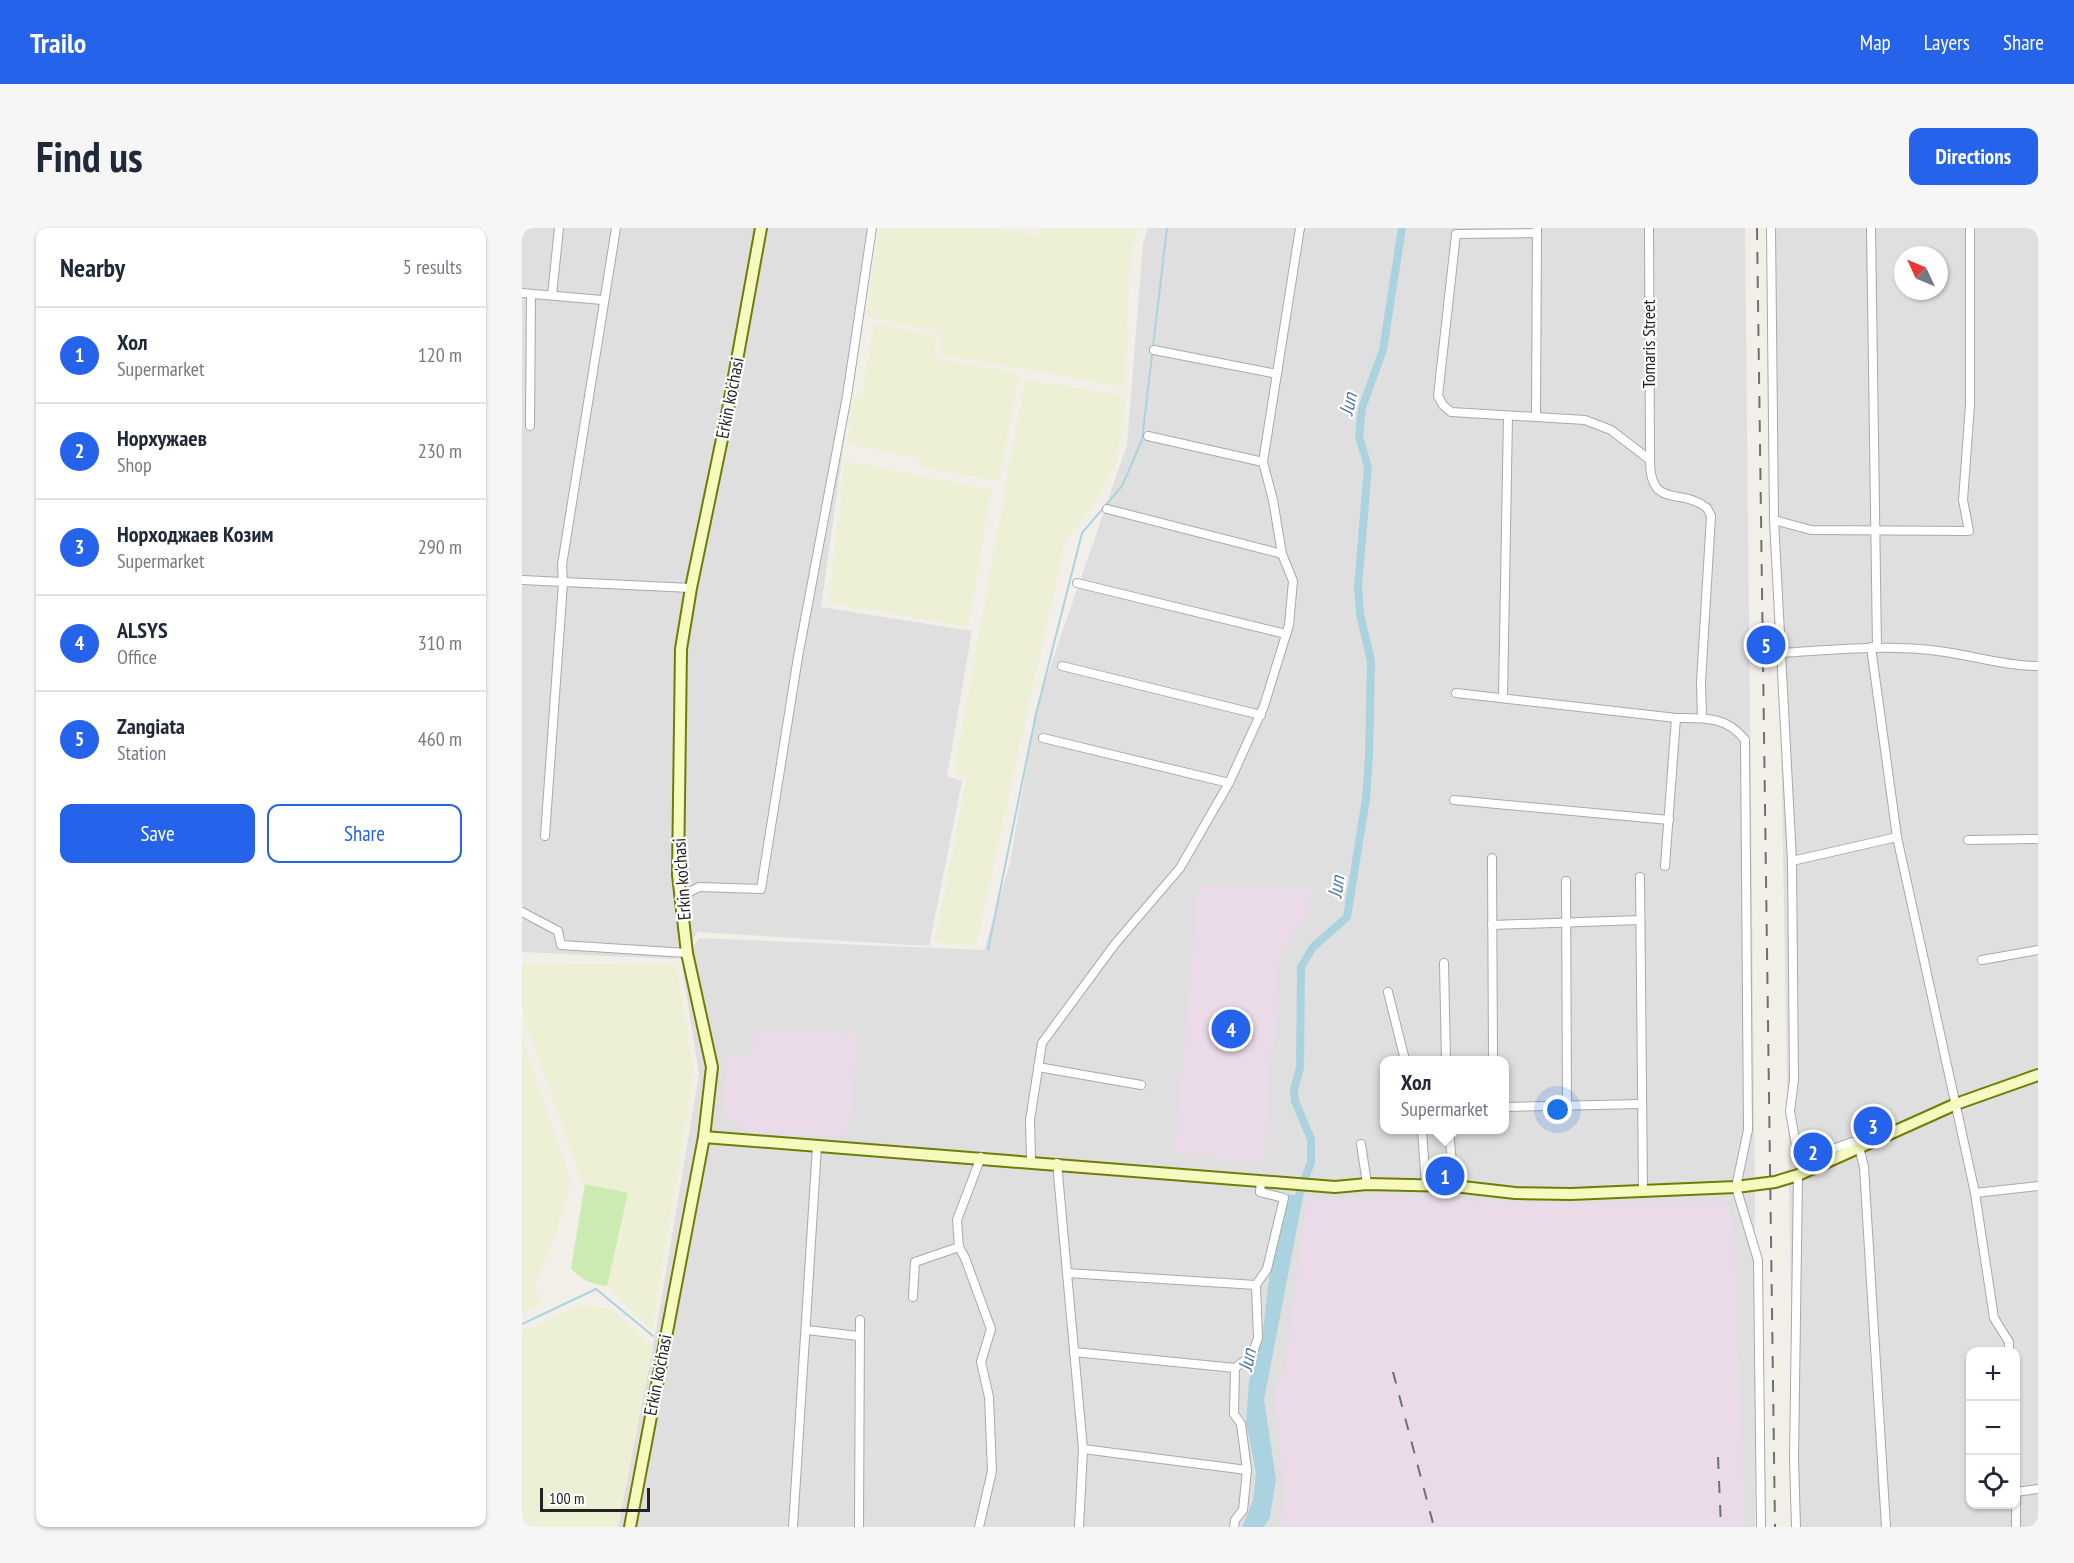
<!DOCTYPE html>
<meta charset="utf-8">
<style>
:root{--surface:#fff;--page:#f6f6f7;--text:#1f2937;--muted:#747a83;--line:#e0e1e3;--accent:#2563eb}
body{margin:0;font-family:"PT Sans Narrow",sans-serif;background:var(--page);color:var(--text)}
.controls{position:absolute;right:18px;bottom:18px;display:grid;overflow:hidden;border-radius:12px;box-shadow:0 2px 4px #0004}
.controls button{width:54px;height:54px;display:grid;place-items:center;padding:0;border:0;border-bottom:2px solid var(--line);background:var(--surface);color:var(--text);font:30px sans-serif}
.compass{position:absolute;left:1372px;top:18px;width:54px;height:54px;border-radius:50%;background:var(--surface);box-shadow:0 2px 4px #0004;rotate:314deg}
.scale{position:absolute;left:18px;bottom:15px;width:110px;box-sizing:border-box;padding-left:6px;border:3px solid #222;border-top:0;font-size:16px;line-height:21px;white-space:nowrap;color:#222;-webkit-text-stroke:4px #fff;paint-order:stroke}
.you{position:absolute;left:1036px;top:882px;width:21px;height:21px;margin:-15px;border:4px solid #fff;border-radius:50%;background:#1a73e8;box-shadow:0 0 0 9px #1a73e833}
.badge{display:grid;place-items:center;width:39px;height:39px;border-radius:50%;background:var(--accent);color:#fff;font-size:20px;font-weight:700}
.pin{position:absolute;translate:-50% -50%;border:3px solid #fff;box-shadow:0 2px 6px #0006}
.popup{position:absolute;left:858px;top:828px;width:129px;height:78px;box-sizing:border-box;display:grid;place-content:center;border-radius:12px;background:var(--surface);filter:drop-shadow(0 2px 4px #0005);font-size:20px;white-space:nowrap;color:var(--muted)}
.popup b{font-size:22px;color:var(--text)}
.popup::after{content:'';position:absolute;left:50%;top:100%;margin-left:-12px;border:12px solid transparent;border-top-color:var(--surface)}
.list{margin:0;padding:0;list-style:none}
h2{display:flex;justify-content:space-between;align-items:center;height:78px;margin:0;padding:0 24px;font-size:26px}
h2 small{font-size:20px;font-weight:400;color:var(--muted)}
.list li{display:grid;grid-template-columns:39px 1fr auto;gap:18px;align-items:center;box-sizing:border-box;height:96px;padding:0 24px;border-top:2px solid var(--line)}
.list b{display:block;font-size:22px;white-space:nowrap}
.list p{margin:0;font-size:20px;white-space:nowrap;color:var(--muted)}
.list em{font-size:20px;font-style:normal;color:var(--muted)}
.actions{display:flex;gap:12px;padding:18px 24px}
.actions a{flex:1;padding:14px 0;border:2px solid var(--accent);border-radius:12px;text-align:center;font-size:21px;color:var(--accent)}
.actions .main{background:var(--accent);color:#fff}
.icon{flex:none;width:33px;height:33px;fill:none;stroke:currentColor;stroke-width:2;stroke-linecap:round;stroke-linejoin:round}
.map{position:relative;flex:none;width:1516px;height:1299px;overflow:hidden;border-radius:12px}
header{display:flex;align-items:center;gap:36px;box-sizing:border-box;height:84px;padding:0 30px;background:var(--accent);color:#fff}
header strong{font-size:28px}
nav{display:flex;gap:33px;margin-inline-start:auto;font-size:21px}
.intro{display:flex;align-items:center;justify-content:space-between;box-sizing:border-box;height:144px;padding:0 36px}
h1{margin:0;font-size:42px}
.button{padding:15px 27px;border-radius:12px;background:var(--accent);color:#fff;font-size:21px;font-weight:700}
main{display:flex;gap:36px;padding:0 36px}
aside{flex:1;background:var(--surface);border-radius:12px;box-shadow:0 2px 4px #0004}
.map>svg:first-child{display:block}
.residential{fill:#e0dfdf;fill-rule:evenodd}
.industrial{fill:#ebdbe8}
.farmland{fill:#eef0d5}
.grass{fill:#cdebb0}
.water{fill:#aad3df}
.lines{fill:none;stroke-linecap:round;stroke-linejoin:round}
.stream{stroke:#aad3df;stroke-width:2}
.canal{stroke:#aad3df;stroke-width:8}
.street-casing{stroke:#a9a9a9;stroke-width:10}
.secondary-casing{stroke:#707d05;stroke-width:14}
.street{stroke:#fff;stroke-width:8}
.secondary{stroke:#f7fabf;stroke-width:10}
.rail{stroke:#707070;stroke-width:2;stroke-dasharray:12 12;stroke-linecap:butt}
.labels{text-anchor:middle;stroke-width:4.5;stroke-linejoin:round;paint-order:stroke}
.street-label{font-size:18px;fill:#222;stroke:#fff}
.water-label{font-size:20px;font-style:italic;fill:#4a7aab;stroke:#fff}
</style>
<header>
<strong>Trailo</strong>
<nav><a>Map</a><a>Layers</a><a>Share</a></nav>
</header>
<div class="intro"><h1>Find us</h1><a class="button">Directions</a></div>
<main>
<aside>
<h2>Nearby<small>5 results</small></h2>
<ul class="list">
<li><span class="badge">1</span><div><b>Хол</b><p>Supermarket</p></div><em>120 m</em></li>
<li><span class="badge">2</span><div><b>Норхужаев</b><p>Shop</p></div><em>230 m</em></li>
<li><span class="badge">3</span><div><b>Норходжаев Козим</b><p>Supermarket</p></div><em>290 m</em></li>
<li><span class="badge">4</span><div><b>ALSYS</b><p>Office</p></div><em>310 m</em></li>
<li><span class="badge">5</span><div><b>Zangiata</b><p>Station</p></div><em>460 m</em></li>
</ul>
<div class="actions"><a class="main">Save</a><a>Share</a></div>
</aside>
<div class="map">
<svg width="1516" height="1299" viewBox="0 0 1516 1299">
<rect width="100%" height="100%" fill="#f2efe9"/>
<g class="residential">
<path d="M0 0H352L299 379 450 403 425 548 440 553 407 718 176 704 155 731 0 724Z"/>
<path d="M626 0H1223L1233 964V1299H96L135 1097 177 846 160 738 177 710 462 722 488 635 515 477 605 217 621 15ZM863 832H983V902H863Z"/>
<path d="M1250 0H1516V1299H1273ZM1381 27H1417V63H1381ZM1448 1124H1494V1276H1448Z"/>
</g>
<g class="industrial">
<path d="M677 656 796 663 785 678 789 682 759 725 755 741 756 783 752 819 748 826 742 934 653 925Z"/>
<path d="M232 800 336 806 326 907 228 904 201 887 205 828 230 829Z"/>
<path d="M859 967 986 975H1204L1211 990 1223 1299H757L763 1271 753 1160 764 1136 785 969 833 970Z"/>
</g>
<g class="farmland">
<path d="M357 0H468L517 8 521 0H616L608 35 603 159 418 126 419 104 344 88Z"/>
<path d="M352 95 415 108 412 130 497 146 477 253 399 239 400 231 325 216 332 169 340 170Z"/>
<path d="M503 152 604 168 595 233 572 277 543 313 454 717 413 713 445 549 432 546Z"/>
<path d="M323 233 469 262 446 399 307 374Z"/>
<path d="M0 735 155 737 172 845 130 1103 85 1058 105 966 61 956 0 784Z"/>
<path d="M0 811 49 954 32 1010 12 1058 20 1076 0 1086Z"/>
<path d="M58 1078 90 1081 131 1119 96 1299H0V1104Z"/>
</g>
<path class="grass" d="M63 956 106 965 85 1058C69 1056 60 1053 49 1040Z"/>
<path class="water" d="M766 966 781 969 742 1172 754 1251 748 1289 742 1299H720L731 1272 734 1245 724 1195 727 1154 740 1109 751 1019 760 1000Z"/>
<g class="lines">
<g class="stream">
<path d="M466 722 514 486 560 305 600 258 620 212 645 0"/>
<path d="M0 1096 74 1061 131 1108"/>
</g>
<path class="canal" d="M774 976 789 934V911L773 873 772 861 778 840 779 739 791 719 825 689 844 571 847 528 849 433 838 386 836 358 846 239 837 208 840 180 861 122 880 0"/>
<g class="street-casing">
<g id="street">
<path d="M1127 0 1128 232"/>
<path d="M1249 0 1252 292 1270 633 1272 851 1268 883 1276 929 1278 933 1330 914 1337 919 1342 939 1364 1299"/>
<path d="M1349 0 1355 420"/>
<path d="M1015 5 934 6 916 168 921 177 929 184 1063 192 1089 202 1128 232C1128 282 1159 259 1185 280L1189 288 1179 454 1180 490"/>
<path d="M0 65 80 72"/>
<path d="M30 67 37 0"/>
<path d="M632 122 755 146"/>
<path d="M1014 188 1015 0"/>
<path d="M8 198 9 66"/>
<path d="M626 208 741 234"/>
<path d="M585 281 760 326"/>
<path d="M1252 292 1289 302 1447 303 1441 272 1448 177V0"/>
<path d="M0 352 169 360"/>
<path d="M555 355 764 406"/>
<path d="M1349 419 1375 609 1453 965 1472 1090 1487 1114V1124"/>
<path d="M1260 425C1312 422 1364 416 1416 423 1450 427 1482 438 1516 438"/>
<path d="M540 438 739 487"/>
<path d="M934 465 1154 490C1182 490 1205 488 1223 512L1226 902 1214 959 1236 1032 1239 1299"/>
<path d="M981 469 986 188"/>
<path d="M521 510 707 555"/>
<path d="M932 572 1147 592"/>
<path d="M23 608 41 355 40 337 94 0"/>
<path d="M1446 612 1516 611"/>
<path d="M970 630 971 832"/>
<path d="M1270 633 1375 609"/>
<path d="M1143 638 1154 490"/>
<path d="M1118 649 1121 963"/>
<path d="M1044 653 1045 878"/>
<path d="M160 668 177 659 239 661 276 429 325 168 350 0"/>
<path d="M0 684 36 703 39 717 165 725"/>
<path d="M970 697 1118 692"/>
<path d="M1460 732 1516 722"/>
<path d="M922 735 924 832"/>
<path d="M866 764 883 832"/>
<path d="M516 839 619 857"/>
<path d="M983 879 1120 876"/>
<path d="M900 902 904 958"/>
<path d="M927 902 932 958"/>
<path d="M839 916 845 956"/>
<path d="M509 933 508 892 520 815 593 716 658 640 707 555 742 478 767 397 771 353 760 326 751 272 741 234 778 0"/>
<path d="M535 935 561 1221 557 1299"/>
<path d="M1453 965 1516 958"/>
<path d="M545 1045 734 1057"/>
<path d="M391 1069 393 1034 437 1019"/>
<path d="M285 1102 336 1108"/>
<path d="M552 1124 713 1140 730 1127 736 1110 734 1057 745 1041 762 970 738 964 739 954"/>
<path d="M561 1221 725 1242"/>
<path d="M1494 1264 1516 1261"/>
<path d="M1494 1266V1299"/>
<path d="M271 1299 295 918"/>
<path d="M337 1299 338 1092"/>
<path d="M457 1299 470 1243 467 1169 459 1134 469 1101 443 1030 437 1019 435 992 459 929"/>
<path d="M712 1299 713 1292 721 1282 725 1242 719 1196 712 1186 713 1140"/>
<path d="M1274 1299 1272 1231 1276 947"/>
</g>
</g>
<g class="secondary-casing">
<g id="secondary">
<path d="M182 909 813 959 845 956 932 958 993 965 1049 966 1214 959 1253 954 1276 947 1434 876 1516 847"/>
<path d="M108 1299 182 909 190 839 165 725 156 647 159 421 169 360 205 187 239 0"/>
</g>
</g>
<use href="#street" class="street"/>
<use href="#secondary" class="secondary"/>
<g class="rail">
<path d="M1235 0 1253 1299"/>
<path d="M871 1144 912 1299"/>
<path d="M1196 1229 1199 1299"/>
</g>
</g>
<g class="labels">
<g class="street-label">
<text transform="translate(1127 116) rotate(-90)" y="6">Tomaris Street</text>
<text transform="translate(208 170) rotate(-79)" y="6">Erkin ko'chasi</text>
<text transform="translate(160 651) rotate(-94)" y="6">Erkin ko'chasi</text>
<text transform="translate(136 1147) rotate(-79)" y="6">Erkin ko'chasi</text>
</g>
<g class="water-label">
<text transform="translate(826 176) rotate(-77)" y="7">Jun</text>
<text transform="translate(814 659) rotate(-81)" y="7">Jun</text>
<text transform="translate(725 1132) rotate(-78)" y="7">Jun</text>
</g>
</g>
</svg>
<div class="controls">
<button>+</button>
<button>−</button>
<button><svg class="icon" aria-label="locate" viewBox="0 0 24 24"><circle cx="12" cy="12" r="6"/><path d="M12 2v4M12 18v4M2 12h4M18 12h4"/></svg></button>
</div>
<svg class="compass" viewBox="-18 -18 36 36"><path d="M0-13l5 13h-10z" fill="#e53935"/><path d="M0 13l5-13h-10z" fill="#747a83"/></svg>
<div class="scale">100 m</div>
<div class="you"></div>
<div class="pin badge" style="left:923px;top:948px">1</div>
<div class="popup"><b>Хол</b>Supermarket</div>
<div class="pin badge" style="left:1291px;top:924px">2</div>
<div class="pin badge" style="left:1351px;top:898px">3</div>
<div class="pin badge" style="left:709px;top:801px">4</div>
<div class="pin badge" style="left:1244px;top:417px">5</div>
</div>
</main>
